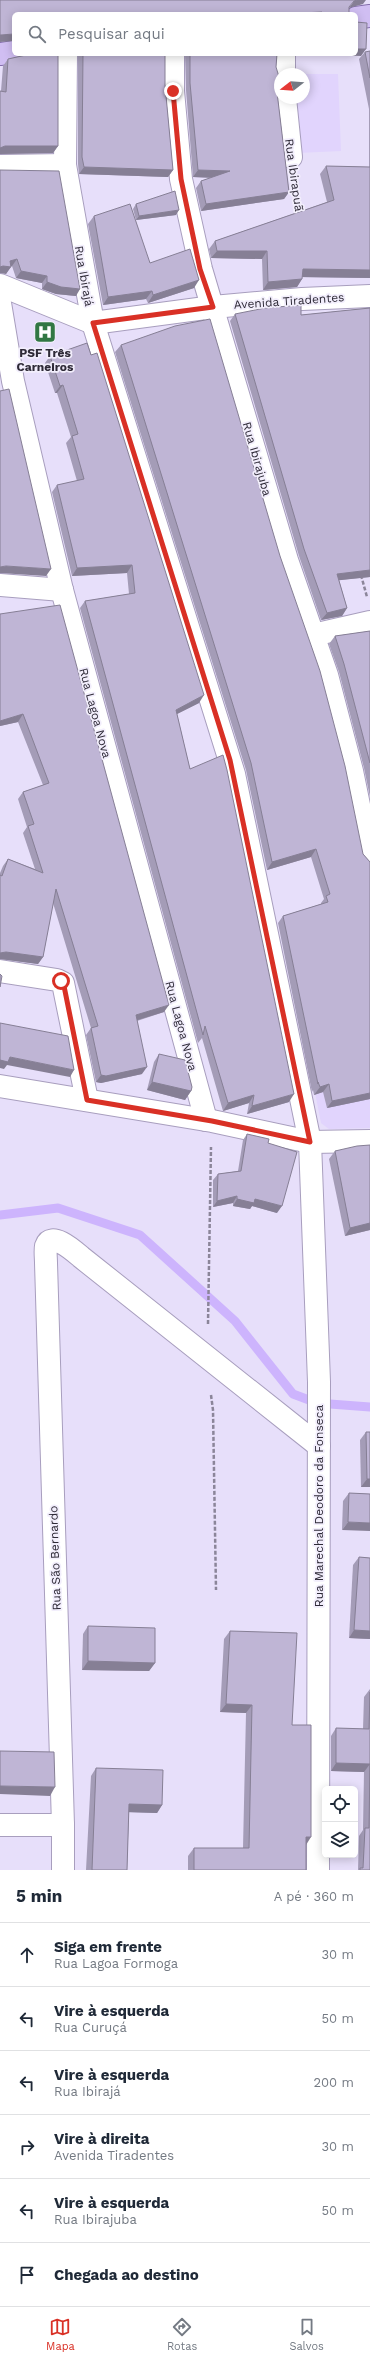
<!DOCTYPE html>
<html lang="pt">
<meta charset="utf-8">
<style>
:root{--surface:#fff;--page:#f2f2f3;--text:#1f2937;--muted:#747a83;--line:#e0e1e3;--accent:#d93025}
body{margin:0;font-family:"Work Sans",sans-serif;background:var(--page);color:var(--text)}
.controls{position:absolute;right:12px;bottom:12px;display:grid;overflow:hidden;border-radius:6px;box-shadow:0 2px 10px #0003}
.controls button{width:36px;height:36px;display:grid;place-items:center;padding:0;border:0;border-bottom:1px solid var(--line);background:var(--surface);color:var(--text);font:20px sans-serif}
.compass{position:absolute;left:274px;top:68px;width:36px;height:36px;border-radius:50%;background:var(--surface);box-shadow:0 2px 10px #0003;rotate:253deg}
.stop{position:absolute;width:12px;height:12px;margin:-9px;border:3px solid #d93025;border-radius:50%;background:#fff}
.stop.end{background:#d93025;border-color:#fff;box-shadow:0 1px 4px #0008}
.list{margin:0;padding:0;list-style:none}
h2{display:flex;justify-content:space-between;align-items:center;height:52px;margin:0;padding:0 16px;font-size:17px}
h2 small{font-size:13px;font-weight:400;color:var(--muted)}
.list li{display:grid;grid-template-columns:26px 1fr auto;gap:12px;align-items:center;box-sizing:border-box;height:64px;padding:0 16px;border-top:1px solid var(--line)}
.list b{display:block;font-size:15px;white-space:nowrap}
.list p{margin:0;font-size:13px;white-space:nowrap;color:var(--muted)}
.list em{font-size:13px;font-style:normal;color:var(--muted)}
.icon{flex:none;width:22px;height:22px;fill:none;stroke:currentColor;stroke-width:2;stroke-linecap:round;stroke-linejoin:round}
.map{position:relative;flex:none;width:370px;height:1870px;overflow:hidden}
.search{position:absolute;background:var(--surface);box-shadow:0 2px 10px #0003;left:12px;right:12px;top:12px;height:44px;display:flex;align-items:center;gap:10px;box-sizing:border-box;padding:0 14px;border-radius:6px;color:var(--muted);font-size:15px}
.sheet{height:436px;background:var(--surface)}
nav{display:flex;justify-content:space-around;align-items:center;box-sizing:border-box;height:56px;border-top:1px solid var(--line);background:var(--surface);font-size:11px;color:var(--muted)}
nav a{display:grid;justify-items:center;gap:2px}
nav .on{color:var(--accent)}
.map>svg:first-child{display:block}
.built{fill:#e1d4fd}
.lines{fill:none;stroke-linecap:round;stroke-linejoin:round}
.stream{stroke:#cdb4fd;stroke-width:9}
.minor-casing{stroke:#a89ebe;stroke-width:24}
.major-casing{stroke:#836eab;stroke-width:24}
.path{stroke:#8b8599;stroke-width:2.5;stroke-dasharray:4 2;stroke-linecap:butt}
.minor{stroke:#fff;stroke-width:22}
.major{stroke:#d0bef2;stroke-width:22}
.wall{fill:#a49cb7}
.shaded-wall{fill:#867f95}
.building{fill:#bfb5d5;stroke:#867f95}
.route{stroke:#d93025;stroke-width:5}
.labels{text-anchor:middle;stroke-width:3.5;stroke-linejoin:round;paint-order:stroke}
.street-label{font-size:12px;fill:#2e2a37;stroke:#f2eefc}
.poi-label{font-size:12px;font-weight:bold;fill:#2e2a37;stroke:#f2eefc}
</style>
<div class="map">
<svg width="370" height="1870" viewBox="0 0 370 1870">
<rect width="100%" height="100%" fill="#e7dffa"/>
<g class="built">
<path d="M304 74H338L341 151 297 153 295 98H304Z"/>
<path d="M370 1013V1128L329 1129 321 1123 301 1021Z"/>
</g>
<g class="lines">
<g class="stream">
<path d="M0 1215 58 1208 140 1235 235 1321 293 1394 309 1400"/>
<path d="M330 1404 370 1407"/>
</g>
<g class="minor-casing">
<g id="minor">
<path d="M66 54 65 165 93 323 234 774 310 1142 319 1382 318 1870"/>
<path d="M173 54V91L181 179 201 269 287 560 327 675 352 771 370 859"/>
<path d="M284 74V54"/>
<path d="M285 98 291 157"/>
<path d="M0 166 65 165"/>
<path d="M0 285 93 323 213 307 302 299 370 296"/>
<path d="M0 303 13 381 62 590 206 1120"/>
<path d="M0 585 62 590"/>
<path d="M313 635 370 622"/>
<path d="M0 971 57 980 63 983 87 1100"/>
<path d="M0 1086 212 1121 310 1142 370 1141"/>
<path d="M0 1825H63"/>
<path d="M63 1870V1825L46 1263C46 1258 45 1251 46 1246 51 1230 75 1252 81 1257L319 1446"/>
</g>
</g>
<g class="major-casing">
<g id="major">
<path d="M356 18 370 16"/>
<path d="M0 54 14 52"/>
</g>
</g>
<g class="path">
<path d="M295 183 300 213"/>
<path d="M361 575 367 597"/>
<path d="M208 1324 211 1147"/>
<path d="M211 1395 213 1410 216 1590"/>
</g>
<use href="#minor" class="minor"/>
<use href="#major" class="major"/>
</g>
<g class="wall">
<path d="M370 51V278L302 277V279L297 287 263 290 262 259 211 258 209 249 215 241 327 202 320 174 326 166 369 167V109L359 59 365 52Z"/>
<path d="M26 54H58V146L53 153 0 154V91H1L3 66 8 59 26 55Z"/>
<path d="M78 54H165V85L173 170 168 177 79 174 78 164Z"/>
<path d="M185 54H277L276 67 277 92 289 192 284 199 201 211 196 188 201 181 210 178 193 177 186 90Z"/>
<path d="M0 170 76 296 56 294 42 289V283L16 278 12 266H11L6 274Z"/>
<path d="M136 204 176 215 136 220 133 209Z"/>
<path d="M94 216 150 263 194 288 148 303 146 299 103 305 88 224Z"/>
<path d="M370 308V577L339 580 347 608 342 616 321 620 299 556 230 321 235 314 301 315Z"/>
<path d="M121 345 363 854 370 862V1101V1099L327 1108 323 1092 314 1095 313 1090 312 1092 278 923 283 916 321 904V903L324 899 311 857 267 870 246 770 115 352Z"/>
<path d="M50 356 199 703 177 714 190 769 289 1102 247 1114 249 1103 223 1111 202 1038 198 1043 80 608 85 601 129 594 127 573 72 576 52 492 57 485 77 481 66 443 71 437 57 393H55L45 363Z"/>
<path d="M0 614 164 1012 137 1021 142 1074 101 1083 96 1082 86 1035 91 1028 53 903 43 957 38 964 0 959V873L3 866 8 859 35 869 23 833 27 827 18 799 23 792 43 785 18 722 0 726Z"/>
<path d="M370 631V797L364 768 339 672 329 644 335 636Z"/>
<path d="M159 1054 191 1091 185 1100 147 1090 154 1062Z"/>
<path d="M247 1134 268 1143 277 1213 252 1206 250 1209 233 1206V1203L213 1207V1180L218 1174 238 1171 243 1140Z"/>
<path d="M370 1145V1230L345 1236 329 1159 335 1151Z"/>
<path d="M366 1432 370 1487H361L360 1440Z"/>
<path d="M349 1493 370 1494 342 1530 343 1501Z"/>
<path d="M359 1557 370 1558V1639L349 1638 353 1565Z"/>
<path d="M88 1626 155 1663 149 1671 82 1670 83 1634Z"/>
<path d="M230 1631 292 1725 306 1845V1870H188V1856L194 1848H243L246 1713 220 1712 224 1639Z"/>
<path d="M370 1689V1870H358L359 1836 363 1830 364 1772 331 1771V1736L336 1728 363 1729 364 1697Z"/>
<path d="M96 1768 162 1805 157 1813 129 1812 127 1870H86L91 1776Z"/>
</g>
<g class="shaded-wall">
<path d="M357 0H368H366L363 4 349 8 354 1Z"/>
<path d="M322 12 321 14H282Z"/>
<path d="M14 34V41L0 42V35Z"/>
<path d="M356 49H366L361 56 316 54H356Z"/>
<path d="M5 146H58L53 153 0 154V148Z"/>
<path d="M84 167 173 170 168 177 79 174Z"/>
<path d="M198 170 230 171 225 178 193 177Z"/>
<path d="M289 192 284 199 201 211 206 204Z"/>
<path d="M179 210 176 215 136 220 139 216Z"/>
<path d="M217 251H267L262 259 211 258Z"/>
<path d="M17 259 12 266 10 267H11L6 274 0 273V267L10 261Z"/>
<path d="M303 269 370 270V278L297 277Z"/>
<path d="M21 271 47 276 42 283 16 278Z"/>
<path d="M302 279 297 287 263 290 268 282Z"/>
<path d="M199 280 194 288 148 303 153 295Z"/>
<path d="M47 282 80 289 76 296 56 294 42 289Z"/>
<path d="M152 291 146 299 103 305 108 297Z"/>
<path d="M63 385 57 393H55L60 386Z"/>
<path d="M132 565 127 573 72 576 77 568Z"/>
<path d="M6 566 51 569 46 576 0 573V567Z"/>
<path d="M370 570V577L332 581 337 574Z"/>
<path d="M347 608 342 616 321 620 327 613Z"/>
<path d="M204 695 199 703 171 717 176 710Z"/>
<path d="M23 714 18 722 0 726V721Z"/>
<path d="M316 849 311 857 267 870 272 862Z"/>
<path d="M6 952 43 957 38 964 0 959V953Z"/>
<path d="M169 1005 164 1012 131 1022 136 1015Z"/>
<path d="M10 1057 74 1070 70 1077 7 1065 4 1069 0 1068V1060Z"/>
<path d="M147 1067 142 1074 101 1083 96 1082 101 1075Z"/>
<path d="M152 1082 191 1091 185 1100 147 1090Z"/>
<path d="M329 1084 323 1092 314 1095 320 1087Z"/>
<path d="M370 1093V1099L327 1108 332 1101Z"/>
<path d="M294 1094 289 1102 247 1114 252 1106Z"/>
<path d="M254 1095 249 1103 223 1111 228 1103Z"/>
<path d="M237 1196 233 1203 213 1207 217 1201Z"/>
<path d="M237 1199H255L282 1206 277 1213 252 1206 250 1209 233 1206Z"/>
<path d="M370 1223V1230L345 1236 350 1228Z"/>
<path d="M367 1479H370V1487H361Z"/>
<path d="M348 1522 370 1523V1531L342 1530Z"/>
<path d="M354 1630 370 1631V1639L349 1638Z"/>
<path d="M88 1661 155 1663 149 1671 82 1670Z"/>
<path d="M226 1704 252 1705 246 1713 220 1712Z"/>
<path d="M336 1763 370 1764 364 1772 331 1771Z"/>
<path d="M0 1786 55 1787 50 1796 0 1794Z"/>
<path d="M129 1804 162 1805 157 1813 123 1812Z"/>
<path d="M306 1837H311L306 1845Z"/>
</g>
<g class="building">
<path d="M0 0H357L354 1 349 7V14H322V12L282 14H14V34L0 35Z"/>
<path d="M356 22 367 23 366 49H356Z"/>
<path d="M370 51V78L365 52Z"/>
<path d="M27 54H58V146H5L0 148V91L6 92 8 59 26 55Z"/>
<path d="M83 54H165V85L173 170 84 167 82 157Z"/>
<path d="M190 54H277L276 67 280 80V85L277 92 289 192 206 204 201 181 230 171 198 170 190 83Z"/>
<path d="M326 166 370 167V270L303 269 302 279 268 282 267 251H217L215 241 334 200Z"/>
<path d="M0 170 59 171 80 289 61 287 47 282V276L21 271 17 259 10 261 11 267 3 266 0 267Z"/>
<path d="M175 191 179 210 139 216 136 204Z"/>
<path d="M130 204 150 263 190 249 199 280 153 295 152 291 108 297 94 216Z"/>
<path d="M301 305V315L370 308V570L337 574 347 608 327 613 304 549 235 314 265 308Z"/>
<path d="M210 319 280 556 320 671 345 766 363 854 370 862V1093L332 1101 329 1084 320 1087 318 1082V1084L283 916 328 902 326 896 330 894 316 849 272 862 251 763 121 345 175 326Z"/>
<path d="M87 343 91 355 97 353 204 695 176 710 190 769 223 755 227 770 294 1094 252 1106 254 1095 228 1103 205 1026 203 1035 85 601 135 593 132 565 77 568 57 485 84 479 72 436 78 434 63 385 60 386 50 356Z"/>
<path d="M9 389 51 569 6 566 0 567V391Z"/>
<path d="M60 605 169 1005 136 1015 147 1067 106 1076 101 1075 91 1028 98 1026 56 889 43 957 6 952 0 953V875L2 876 8 859 43 873 28 826 34 824 23 792 49 783 23 714 0 721V614Z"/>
<path d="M370 631V763L344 664 335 636Z"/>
<path d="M0 974 2 976 0 987Z"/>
<path d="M0 1023 68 1036 74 1070 10 1057 8 1062 0 1060Z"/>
<path d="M159 1054 185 1060 192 1087 191 1091 152 1082Z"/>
<path d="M247 1134 269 1139 268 1143 297 1152 282 1206 255 1199 254 1203 237 1199V1196L217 1201 218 1174 241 1171Z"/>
<path d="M370 1145V1223L350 1228 335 1151 357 1146Z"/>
<path d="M366 1432H370V1479H367Z"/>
<path d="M349 1493 370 1494V1523L348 1522Z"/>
<path d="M359 1557 370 1558V1631L354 1630Z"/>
<path d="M88 1626 155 1628V1663L88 1661Z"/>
<path d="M230 1631 297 1633 292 1725H311V1837H306V1870H194V1848H249L252 1705 226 1704Z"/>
<path d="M370 1692V1870H360V1868H363L365 1828H369L370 1764 336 1763V1728L369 1729Z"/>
<path d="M0 1751 54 1752 55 1787 0 1786Z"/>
<path d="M96 1768 163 1770 162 1805 129 1804 127 1870H92Z"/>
</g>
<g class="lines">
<path class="route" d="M61 981 64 986 87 1100 212 1121 310 1142 230 760 93 323 213 307 200 269 181 179 173 91"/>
</g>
<defs>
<g id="hospital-square" transform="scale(1.15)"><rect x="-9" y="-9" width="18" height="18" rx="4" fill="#317743" stroke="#f2eefc"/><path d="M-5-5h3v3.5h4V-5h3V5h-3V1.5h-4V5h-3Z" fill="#fff"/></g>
</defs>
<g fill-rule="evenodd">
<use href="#hospital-square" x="45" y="332"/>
</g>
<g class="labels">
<g class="street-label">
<text transform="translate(294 175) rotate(82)" y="4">Rua Ibirapuã</text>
<text transform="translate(84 276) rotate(80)" y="4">Rua Ibirajá</text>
<text transform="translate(289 301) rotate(-4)" y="4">Avenida Tiradentes</text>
<text transform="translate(257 459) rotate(74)" y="4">Rua Ibirajuba</text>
<text transform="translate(95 713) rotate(75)" y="4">Rua Lagoa Nova</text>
<text transform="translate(181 1026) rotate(75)" y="4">Rua Lagoa Nova</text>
<text transform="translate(319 1506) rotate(-90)" y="4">Rua Marechal Deodoro da Fonseca</text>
<text transform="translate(55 1558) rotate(-92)" y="4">Rua São Bernardo</text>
</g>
<g class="poi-label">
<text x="45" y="357">PSF Três<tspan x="45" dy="14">Carneiros</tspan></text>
</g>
</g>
</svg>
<div class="controls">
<button><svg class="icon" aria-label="locate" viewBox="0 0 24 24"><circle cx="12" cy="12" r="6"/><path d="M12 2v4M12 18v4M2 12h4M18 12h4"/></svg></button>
<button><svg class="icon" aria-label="layers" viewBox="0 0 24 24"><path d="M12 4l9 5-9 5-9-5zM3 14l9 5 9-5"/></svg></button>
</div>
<svg class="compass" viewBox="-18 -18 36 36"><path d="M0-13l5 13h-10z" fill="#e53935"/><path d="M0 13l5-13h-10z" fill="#747a83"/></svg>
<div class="stop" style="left:61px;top:981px"></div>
<div class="stop end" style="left:173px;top:91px"></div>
<div class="search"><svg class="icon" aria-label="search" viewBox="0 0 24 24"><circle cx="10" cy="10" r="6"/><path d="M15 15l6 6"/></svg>Pesquisar aqui</div>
</div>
<section class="sheet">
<h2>5 min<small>A pé · 360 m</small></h2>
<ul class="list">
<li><svg class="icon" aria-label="ahead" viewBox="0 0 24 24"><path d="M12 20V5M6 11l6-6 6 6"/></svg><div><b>Siga em frente</b><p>Rua Lagoa Formoga</p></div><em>30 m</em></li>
<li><svg class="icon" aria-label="left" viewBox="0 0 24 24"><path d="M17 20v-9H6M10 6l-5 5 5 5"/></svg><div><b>Vire à esquerda</b><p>Rua Curuçá</p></div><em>50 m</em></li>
<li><svg class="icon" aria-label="left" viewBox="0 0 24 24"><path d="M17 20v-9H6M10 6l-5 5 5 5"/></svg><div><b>Vire à esquerda</b><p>Rua Ibirajá</p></div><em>200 m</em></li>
<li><svg class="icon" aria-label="right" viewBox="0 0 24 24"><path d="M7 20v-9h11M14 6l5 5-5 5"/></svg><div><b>Vire à direita</b><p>Avenida Tiradentes</p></div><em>30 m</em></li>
<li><svg class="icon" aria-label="left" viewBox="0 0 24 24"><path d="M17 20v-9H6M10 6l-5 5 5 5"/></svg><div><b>Vire à esquerda</b><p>Rua Ibirajuba</p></div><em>50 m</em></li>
<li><svg class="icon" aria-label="arrive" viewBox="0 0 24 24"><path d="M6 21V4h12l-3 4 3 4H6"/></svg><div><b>Chegada ao destino</b></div></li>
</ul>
</section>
<nav>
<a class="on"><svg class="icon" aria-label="map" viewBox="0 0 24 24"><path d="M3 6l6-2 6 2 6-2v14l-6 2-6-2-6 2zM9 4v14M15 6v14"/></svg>Mapa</a>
<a><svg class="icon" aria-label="directions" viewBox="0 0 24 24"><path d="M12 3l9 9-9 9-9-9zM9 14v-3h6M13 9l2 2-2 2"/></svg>Rotas</a>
<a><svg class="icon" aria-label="saved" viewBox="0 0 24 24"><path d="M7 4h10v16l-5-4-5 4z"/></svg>Salvos</a>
</nav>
